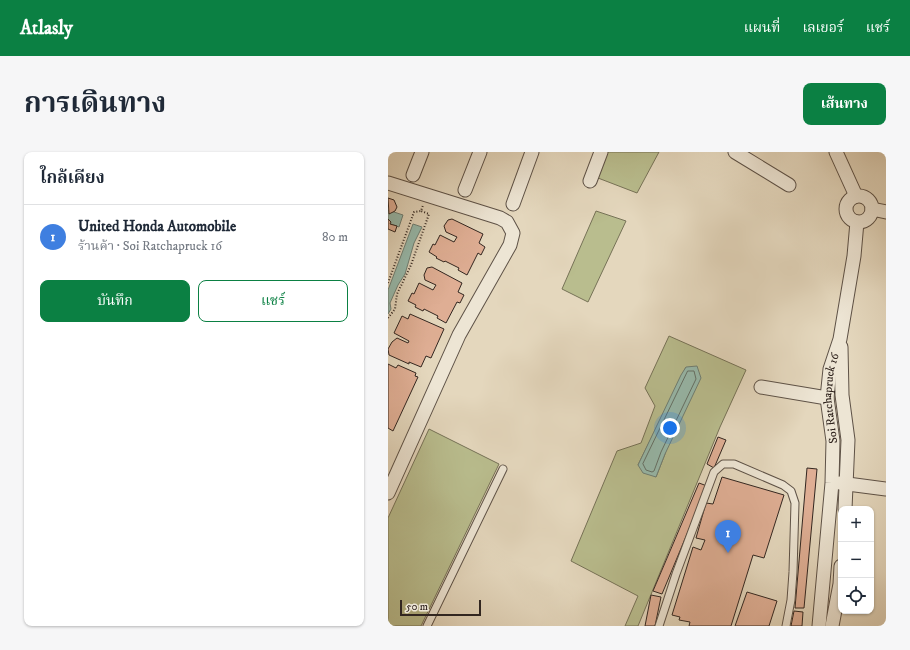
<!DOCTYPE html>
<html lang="th">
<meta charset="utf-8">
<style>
:root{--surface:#fff;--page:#f6f6f7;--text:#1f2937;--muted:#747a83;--line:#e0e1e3;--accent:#0b8043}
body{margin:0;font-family:"IM FELL DW Pica","Noto Serif Thai",serif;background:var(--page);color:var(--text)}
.controls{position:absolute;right:12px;bottom:12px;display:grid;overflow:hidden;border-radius:8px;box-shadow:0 1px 3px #0004}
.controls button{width:36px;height:36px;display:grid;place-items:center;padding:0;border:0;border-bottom:1px solid var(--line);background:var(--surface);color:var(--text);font:20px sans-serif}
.scale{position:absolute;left:12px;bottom:10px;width:81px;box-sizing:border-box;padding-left:4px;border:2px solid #322620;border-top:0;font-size:11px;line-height:14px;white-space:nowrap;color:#322620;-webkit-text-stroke:3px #ede5d4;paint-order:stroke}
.you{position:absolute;left:282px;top:276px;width:14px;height:14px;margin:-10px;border:3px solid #fff;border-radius:50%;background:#1a73e8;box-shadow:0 0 0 6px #1a73e833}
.badge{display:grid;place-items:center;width:26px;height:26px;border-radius:50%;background:var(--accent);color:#fff;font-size:13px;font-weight:700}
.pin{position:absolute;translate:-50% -33px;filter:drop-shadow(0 1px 2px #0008)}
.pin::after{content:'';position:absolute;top:21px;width:14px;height:12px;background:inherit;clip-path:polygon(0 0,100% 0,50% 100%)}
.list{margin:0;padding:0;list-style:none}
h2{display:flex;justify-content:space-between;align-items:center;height:52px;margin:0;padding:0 16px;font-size:17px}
h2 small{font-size:13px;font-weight:400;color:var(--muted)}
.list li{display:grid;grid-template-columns:26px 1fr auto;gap:12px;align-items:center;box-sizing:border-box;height:64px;padding:0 16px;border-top:1px solid var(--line)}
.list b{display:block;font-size:15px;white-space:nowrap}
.list p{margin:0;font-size:13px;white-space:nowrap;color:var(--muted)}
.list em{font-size:13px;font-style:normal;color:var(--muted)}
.actions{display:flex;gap:8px;padding:12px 16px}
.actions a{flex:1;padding:9px 0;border:1px solid var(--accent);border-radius:8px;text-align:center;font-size:14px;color:var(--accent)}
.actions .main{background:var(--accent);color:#fff}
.icon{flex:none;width:22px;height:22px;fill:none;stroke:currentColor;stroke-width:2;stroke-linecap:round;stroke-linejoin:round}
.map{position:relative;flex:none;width:498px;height:474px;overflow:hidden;border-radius:8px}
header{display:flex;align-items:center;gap:24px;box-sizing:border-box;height:56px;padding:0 20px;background:var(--accent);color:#fff}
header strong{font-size:19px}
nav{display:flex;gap:22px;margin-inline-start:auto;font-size:14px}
.intro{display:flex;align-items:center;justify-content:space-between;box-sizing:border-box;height:96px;padding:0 24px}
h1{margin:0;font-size:28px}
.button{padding:10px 18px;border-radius:8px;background:var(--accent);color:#fff;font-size:14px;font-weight:700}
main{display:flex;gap:24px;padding:0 24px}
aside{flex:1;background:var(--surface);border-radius:8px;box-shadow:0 1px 3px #0004}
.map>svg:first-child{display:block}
.green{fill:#b9bd8e;stroke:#767257;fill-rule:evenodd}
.water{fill:#97baac;stroke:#6f7f74}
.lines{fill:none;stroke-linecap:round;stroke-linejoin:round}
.shore{stroke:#647066;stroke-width:1}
.building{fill:#dfae94;stroke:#322620}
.service-casing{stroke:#5e5247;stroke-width:9}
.minor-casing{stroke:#5e5247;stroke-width:15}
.path{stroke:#322620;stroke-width:2;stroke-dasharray:1 2;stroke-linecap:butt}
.service{stroke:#ede5d4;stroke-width:7}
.minor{stroke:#ede5d4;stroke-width:13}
.labels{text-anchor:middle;stroke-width:3;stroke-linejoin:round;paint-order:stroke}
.street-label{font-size:12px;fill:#322620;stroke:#ede5d4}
</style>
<header>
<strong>Atlasly</strong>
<nav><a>แผนที่</a><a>เลเยอร์</a><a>แชร์</a></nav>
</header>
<div class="intro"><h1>การเดินทาง</h1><a class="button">เส้นทาง</a></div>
<main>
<aside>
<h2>ใกล้เคียง<small></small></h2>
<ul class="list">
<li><span class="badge" style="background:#3f7fe0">1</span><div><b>United Honda Automobile</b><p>ร้านค้า · Soi Ratchapruek 16</p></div><em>80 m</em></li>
</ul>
<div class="actions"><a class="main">บันทึก</a><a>แชร์</a></div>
</aside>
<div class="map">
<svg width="498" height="474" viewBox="0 0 498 474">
<rect width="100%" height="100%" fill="#e4d7bd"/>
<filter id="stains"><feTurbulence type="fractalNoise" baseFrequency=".005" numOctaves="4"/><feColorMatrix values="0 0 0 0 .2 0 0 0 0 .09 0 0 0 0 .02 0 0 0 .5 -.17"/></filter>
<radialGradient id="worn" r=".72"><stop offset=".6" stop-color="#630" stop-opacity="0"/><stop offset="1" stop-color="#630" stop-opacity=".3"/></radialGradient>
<g class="green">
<path d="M219 0H271L249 41 210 26Z"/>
<path d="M208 59 238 69 200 150 174 137Z"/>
<path d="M281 184 358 218 332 275 250 474H237L250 444 183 409 229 299 253 291 267 254 257 236ZM298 215 277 302 268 325 250 313Z"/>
<path d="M41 277 111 312 33 474H0V366Z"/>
</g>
<g class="water">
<path d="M0 58 15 63 11 75 0 71Z"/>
<path d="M25 72 34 75 26 91 17 122 10 133 2 151 3 157 0 162V138Z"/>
<path d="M309 214 313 226 277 302 268 325 255 321 250 313 293 223 298 215Z"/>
</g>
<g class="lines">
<path class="shore" d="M300 219H306L308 227 273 300 266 319 264 320 258 318 255 312Z"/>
</g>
<g class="building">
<path d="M0 46 6 48 9 55 7 59 1 62Z"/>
<path d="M0 67 3 70 2 72 9 74 7 80 0 77Z"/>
<path d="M64 67 95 82 91 91 97 95 93 103 90 101 79 123 70 118 71 116 57 109 56 110 48 106 49 105 41 100 45 92 47 93 52 83 66 90 69 85 58 80 56 74 60 68Z"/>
<path d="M44 115 74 131 70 140 76 143 72 151 69 150 58 171 49 166 50 164 36 157 35 159 27 155 28 153 20 149 24 141 26 142 31 131 45 138 48 133 37 128 36 123 39 116Z"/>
<path d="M22 162 56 177 43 206 38 204 33 215 21 210V212L1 203 0 197 4 190 9 186 20 191 21 189 6 181 14 164 20 167Z"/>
<path d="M0 212 8 216 10 213 28 221 27 224 30 225 5 279 0 276Z"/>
<path d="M330 285 338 288 326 316 319 312Z"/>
<path d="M419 316 429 317 416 456H407Z"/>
<path d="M334 325 396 343 376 406 365 403 343 474H301L302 470 291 468 292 465 284 463 305 395 313 398 317 388 308 386 318 351 325 352Z"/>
<path d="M311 331 319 334 274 442 265 439Z"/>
<path d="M359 440 389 449 381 474H347Z"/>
<path d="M263 443 273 445 267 474H257Z"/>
<path d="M406 459 415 460 414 474H403Z"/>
</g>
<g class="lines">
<g class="service-casing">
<g id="service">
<path d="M39 474 115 317"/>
<path d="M271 474 288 422 326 320 335 312H346L395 333 403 339 407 351 405 420 403 448 398 474"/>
</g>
</g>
<g class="minor-casing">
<g id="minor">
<path d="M347 0 401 33"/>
<path d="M448 0 468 44"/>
<path d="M25 23 34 0"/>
<path d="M202 29 213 0"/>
<path d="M0 31 112 66 119 70 125 81 122 93 71 183 0 341"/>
<path d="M77 38 92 0"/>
<circle cx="471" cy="57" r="13"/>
<path d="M125 52 144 0"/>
<path d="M484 57 498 60"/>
<path d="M453 195 454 243 460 288 457 357"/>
<path d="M373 235 439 246"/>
<path d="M452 331 498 337"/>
<path id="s1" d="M431 474 444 331 445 289 439 246 442 217 452 187 466 104 469 70"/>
<path d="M444 474 452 432 453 414"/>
</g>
</g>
<g class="path">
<path d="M0 131 26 60 33 59 35 53"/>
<path d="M0 166 7 157 9 142 23 113 41 62 33 59"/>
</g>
<use href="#service" class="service"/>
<use href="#minor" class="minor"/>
</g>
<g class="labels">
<g class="street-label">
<text dy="4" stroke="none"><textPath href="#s1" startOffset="229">Soi Ratchapruek 16</textPath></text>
</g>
</g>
<rect width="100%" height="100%" filter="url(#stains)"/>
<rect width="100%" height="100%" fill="url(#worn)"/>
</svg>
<div class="controls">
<button>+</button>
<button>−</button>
<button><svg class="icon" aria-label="locate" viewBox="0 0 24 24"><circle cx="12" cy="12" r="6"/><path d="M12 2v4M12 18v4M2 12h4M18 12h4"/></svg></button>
</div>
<div class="scale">50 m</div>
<div class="you"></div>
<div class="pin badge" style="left:340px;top:401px;background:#3f7fe0">1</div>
</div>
</main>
